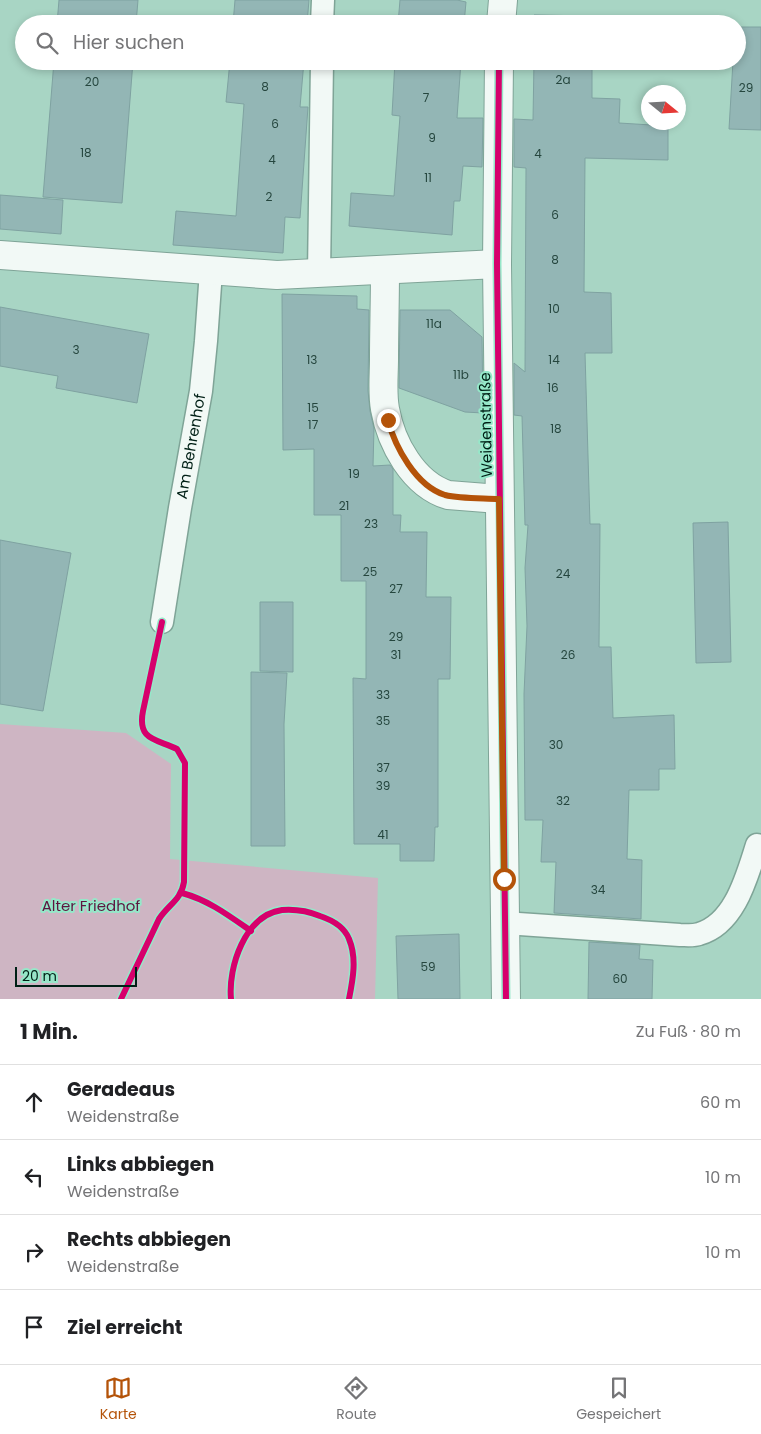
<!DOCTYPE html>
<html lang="de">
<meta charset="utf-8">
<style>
:root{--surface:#fff;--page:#f2f2f2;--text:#202124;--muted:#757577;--line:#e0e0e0;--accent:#b45309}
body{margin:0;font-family:Poppins,sans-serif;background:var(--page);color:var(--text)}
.compass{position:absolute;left:641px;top:85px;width:45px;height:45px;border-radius:50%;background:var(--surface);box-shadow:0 2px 8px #0003;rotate:108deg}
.scale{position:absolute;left:15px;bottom:12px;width:122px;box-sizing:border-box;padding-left:5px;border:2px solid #002016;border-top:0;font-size:14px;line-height:18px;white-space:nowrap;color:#002016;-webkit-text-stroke:4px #95e8c9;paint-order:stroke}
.stop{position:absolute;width:15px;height:15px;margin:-11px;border:4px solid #b45309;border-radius:50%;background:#fff}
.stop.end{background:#b45309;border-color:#fff;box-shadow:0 1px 5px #0008}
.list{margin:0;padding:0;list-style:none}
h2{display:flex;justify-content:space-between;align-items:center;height:65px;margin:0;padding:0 20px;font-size:21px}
h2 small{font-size:16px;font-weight:400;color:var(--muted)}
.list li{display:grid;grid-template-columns:32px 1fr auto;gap:15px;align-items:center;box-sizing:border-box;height:75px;padding:0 20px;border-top:1px solid var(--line)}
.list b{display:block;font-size:19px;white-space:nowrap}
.list p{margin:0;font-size:16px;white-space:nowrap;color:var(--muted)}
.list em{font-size:16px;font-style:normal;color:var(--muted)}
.icon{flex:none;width:28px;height:28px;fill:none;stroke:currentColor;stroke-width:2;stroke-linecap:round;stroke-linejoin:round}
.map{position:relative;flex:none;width:761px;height:999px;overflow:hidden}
.search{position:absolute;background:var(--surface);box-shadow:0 2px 8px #0003;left:15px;right:15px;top:15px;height:55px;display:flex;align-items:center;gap:12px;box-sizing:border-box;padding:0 18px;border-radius:28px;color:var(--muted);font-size:19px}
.sheet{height:365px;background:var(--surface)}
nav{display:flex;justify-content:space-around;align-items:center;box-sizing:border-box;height:70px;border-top:1px solid var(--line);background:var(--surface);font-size:14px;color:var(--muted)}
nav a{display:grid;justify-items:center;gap:2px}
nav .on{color:var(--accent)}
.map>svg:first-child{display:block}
.green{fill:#ceb5c3}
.building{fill:#93b6b5;stroke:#7fa2a1}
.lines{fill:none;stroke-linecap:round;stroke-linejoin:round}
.lane-casing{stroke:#7fa497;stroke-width:25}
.street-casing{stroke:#7fa497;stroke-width:30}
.lane{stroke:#f2f9f6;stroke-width:22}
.street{stroke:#f2f9f6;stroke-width:28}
.cycleway-casing{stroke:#95e8c9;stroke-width:9}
.cycleway{stroke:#d6006c;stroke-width:6}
.route{stroke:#b45309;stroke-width:6}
.labels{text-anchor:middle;stroke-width:4;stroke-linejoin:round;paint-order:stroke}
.number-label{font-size:12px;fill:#25463e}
.street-label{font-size:15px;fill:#002016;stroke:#95e8c9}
.park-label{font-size:15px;fill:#5e1640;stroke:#95e8c9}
</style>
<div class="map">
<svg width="761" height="999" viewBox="0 0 761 999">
<rect width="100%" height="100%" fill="#a8d5c4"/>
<path class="green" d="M0 724 126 733 171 764 170 859 378 878 375 999H0Z"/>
<g class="building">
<path d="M59 0H138L136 24H57Z"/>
<path d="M235 0H309L307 24H233Z"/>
<path d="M400 0H457L466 2 464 24H398Z"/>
<path d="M534 15 593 16V24H534Z"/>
<path d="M737 27H761V130L729 129 733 61H737Z"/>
<path d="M54 61H133L122 203 43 197Z"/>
<path d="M230 61H304L300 107H308L300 218 285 217 283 253 173 245 176 211 236 216 244 104 226 102Z"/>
<path d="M395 61H461L457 118H483L482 167 463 166 460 201H454L452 235 349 226 351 193 394 196 400 116 392 115Z"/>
<path d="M534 61H592V98L620 99 619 123 668 126V160L585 158 584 292 611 293 612 353H585L590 524H600L599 647H611L613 718 674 715 675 769H659V790H629L627 859 642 860 641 919 554 913 556 862H541L543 820H525L524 694 527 626 525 568 528 525H525L522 416 514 415V363L525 372 526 168 514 167V119L533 120Z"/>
<path d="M0 195 63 200 61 234 0 229Z"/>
<path d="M282 294 357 296V309L369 310 368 391 370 411 374 428 373 466 390 465 393 469V515H401L400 532H427L426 597H451L450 679H438V827H435L434 861H400V844H354L353 678 366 679V581H341V515H314V449L283 450Z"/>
<path d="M0 307 149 334 137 403 56 388 58 376 0 366Z"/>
<path d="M400 310H450L482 337 483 413 465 412 399 388Z"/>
<path d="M728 522 731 662 696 663 693 523Z"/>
<path d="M0 540 71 553 43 711 0 704Z"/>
<path d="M260 602H293V672L260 671Z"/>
<path d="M251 672 287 673 284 724 285 846H251Z"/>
<path d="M459 934 460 999H398L396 936Z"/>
<path d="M589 942 640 945 639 959 653 960 652 999H588Z"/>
</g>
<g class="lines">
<g class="lane-casing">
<g id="lane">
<path d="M322 24 323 0"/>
<path d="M319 274 322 61"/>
<path id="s1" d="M162 622 180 508 201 391 206 341 211 271"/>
<path d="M505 923 680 935C686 935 693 936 699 934 735 924 747 876 757 845"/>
</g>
</g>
<g class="street-casing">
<g id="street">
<path d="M501 24 503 0"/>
<path d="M499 61 497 264 506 999"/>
<path d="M0 255 277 275 497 264"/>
<path d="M385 271C385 300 384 330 384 359 384 375 382 393 385 409 391 443 413 484 448 495L499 499"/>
</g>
</g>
<use href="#lane" class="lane"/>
<use href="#street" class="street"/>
<g class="cycleway-casing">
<g id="cycleway">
<path d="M499 61 497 264 506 999"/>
<path d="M182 893C208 900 228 915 251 931"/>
<path d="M121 999 159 919C169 904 181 900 184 882L185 763 177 749C157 739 137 741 143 711L162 622"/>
<path d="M231 999C228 967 245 915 282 910 295 909 308 911 320 916 332 920 344 926 349 939 357 958 353 979 349 999"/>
</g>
</g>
<use href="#cycleway" class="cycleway"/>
</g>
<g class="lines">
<path class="route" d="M388 420C395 447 416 486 445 495 461 499 482 498 499 499L504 879"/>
</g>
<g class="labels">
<g class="number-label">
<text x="563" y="84">2a</text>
<text x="92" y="86">20</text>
<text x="265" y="91">8</text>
<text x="746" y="92">29</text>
<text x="426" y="102">7</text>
<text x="275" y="128">6</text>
<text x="432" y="142">9</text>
<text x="86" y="157">18</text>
<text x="538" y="158">4</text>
<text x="272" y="164">4</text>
<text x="428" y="182">11</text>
<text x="269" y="201">2</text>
<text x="555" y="219">6</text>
<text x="555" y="264">8</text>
<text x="554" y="313">10</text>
<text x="434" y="328">11a</text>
<text x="76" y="354">3</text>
<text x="312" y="364">13</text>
<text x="554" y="364">14</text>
<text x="461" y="379">11b</text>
<text x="553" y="392">16</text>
<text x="313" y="412">15</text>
<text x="313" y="429">17</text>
<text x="556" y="433">18</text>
<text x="354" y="478">19</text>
<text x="344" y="510">21</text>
<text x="371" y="528">23</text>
<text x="370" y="576">25</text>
<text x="563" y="578">24</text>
<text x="396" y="593">27</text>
<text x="396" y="641">29</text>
<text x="396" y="659">31</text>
<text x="568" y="659">26</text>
<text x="383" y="699">33</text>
<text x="383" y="725">35</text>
<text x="556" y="749">30</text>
<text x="383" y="772">37</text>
<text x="383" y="790">39</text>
<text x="563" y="805">32</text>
<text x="383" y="839">41</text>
<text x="598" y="894">34</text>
<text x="428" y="971">59</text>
<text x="620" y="983">60</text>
</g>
<g class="street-label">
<text transform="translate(486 425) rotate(-91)" y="5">Weidenstraße</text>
<text dy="5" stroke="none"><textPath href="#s1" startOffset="178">Am Behrenhof</textPath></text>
</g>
<g class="park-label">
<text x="91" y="911">Alter Friedhof</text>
</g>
</g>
</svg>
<svg class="compass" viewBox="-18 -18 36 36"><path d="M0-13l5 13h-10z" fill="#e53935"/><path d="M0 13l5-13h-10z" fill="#757577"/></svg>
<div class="scale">20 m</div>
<div class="stop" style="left:504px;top:879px"></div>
<div class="stop end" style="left:388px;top:420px"></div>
<div class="search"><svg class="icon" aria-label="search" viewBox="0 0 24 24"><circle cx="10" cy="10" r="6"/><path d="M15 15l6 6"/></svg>Hier suchen</div>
</div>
<section class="sheet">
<h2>1 Min.<small>Zu Fuß · 80 m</small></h2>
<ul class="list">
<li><svg class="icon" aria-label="ahead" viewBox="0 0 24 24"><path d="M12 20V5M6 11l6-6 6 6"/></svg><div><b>Geradeaus</b><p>Weidenstraße</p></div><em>60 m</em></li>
<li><svg class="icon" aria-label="left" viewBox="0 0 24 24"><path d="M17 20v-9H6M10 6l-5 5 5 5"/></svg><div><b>Links abbiegen</b><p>Weidenstraße</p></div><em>10 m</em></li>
<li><svg class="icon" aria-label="right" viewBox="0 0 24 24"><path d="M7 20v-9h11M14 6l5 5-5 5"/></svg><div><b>Rechts abbiegen</b><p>Weidenstraße</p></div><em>10 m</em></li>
<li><svg class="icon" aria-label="arrive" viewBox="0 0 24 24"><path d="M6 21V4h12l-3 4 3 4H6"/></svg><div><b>Ziel erreicht</b></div></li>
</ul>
</section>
<nav>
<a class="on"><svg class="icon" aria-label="map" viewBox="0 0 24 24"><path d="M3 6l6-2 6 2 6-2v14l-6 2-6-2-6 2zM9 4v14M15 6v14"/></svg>Karte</a>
<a><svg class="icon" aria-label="directions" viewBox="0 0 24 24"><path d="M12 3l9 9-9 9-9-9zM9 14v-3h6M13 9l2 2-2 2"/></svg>Route</a>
<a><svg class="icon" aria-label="saved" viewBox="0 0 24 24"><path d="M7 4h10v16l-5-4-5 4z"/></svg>Gespeichert</a>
</nav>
